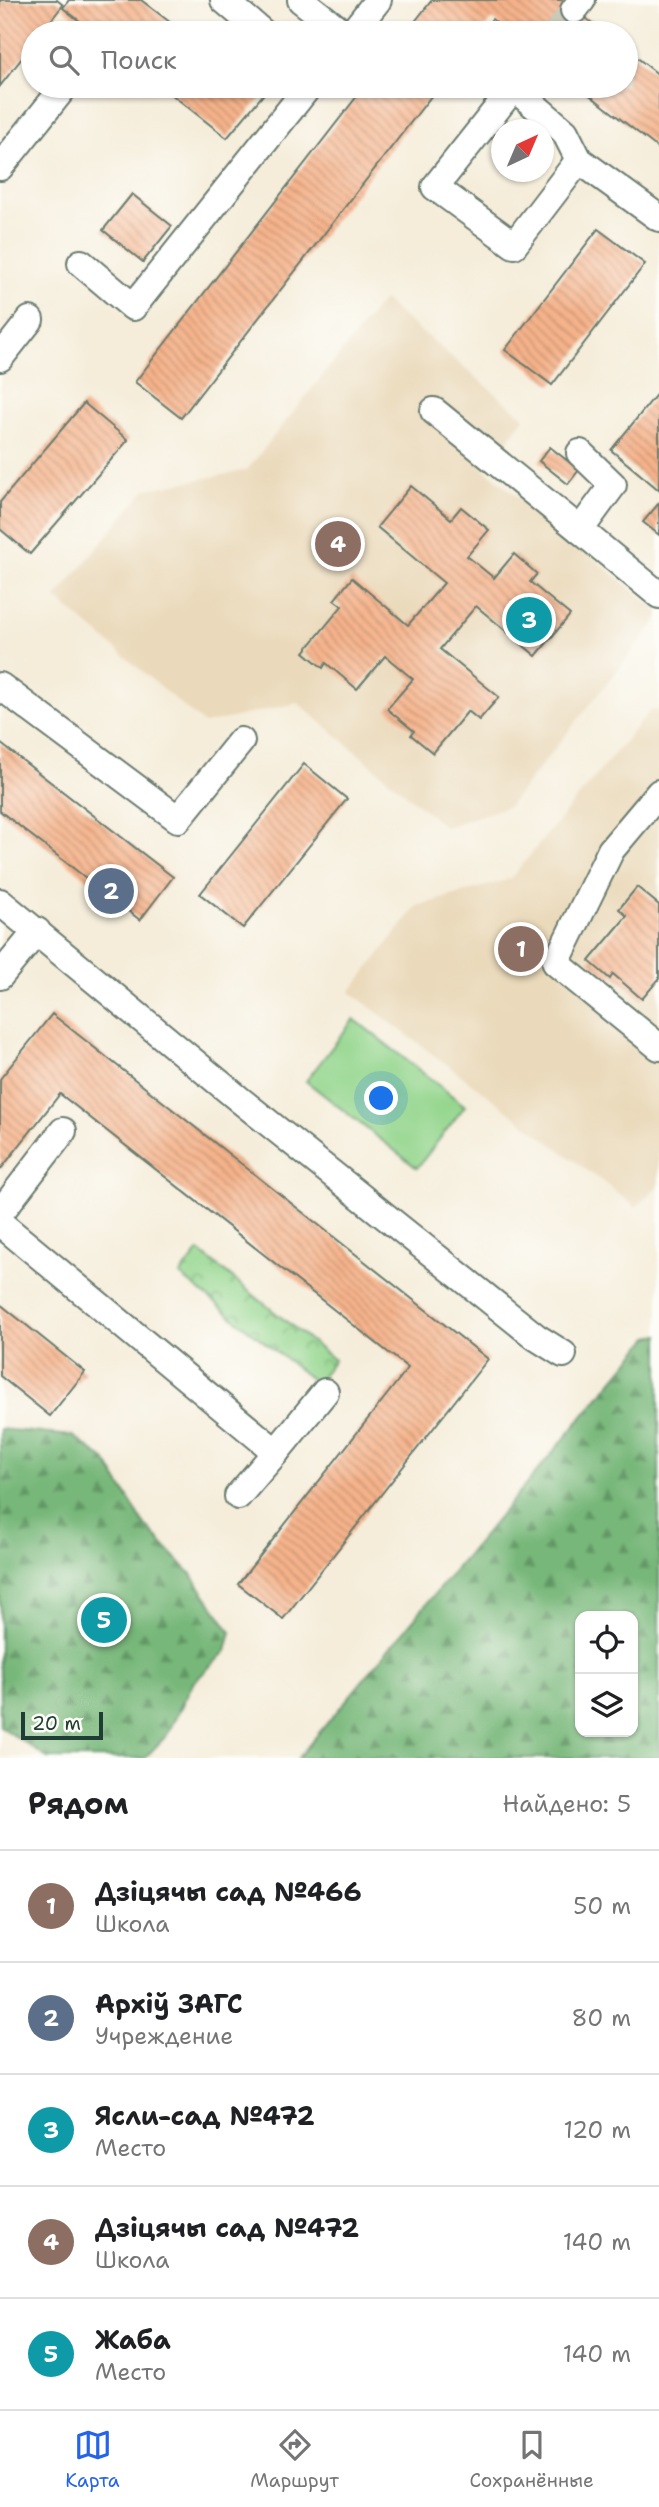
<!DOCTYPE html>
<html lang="ru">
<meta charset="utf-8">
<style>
:root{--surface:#fff;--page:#f2f2f2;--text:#202124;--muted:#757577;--line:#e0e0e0;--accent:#2563eb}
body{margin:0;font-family:"Shantell Sans",sans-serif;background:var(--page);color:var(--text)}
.controls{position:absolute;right:21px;bottom:21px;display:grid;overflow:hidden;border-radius:14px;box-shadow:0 2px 5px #0004}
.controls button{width:63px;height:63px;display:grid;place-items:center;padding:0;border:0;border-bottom:2px solid var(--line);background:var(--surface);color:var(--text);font:35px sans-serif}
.compass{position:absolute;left:491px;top:119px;width:63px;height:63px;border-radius:50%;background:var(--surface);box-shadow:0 2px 5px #0004;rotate:44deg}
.scale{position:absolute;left:21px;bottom:18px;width:82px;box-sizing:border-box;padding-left:7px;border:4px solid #1f3d34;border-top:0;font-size:19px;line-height:24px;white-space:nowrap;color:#1f3d34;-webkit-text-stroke:5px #fdfcf7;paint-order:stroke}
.you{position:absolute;left:382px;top:1099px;width:24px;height:24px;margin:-18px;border:5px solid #fff;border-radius:50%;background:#1a73e8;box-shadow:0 0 0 10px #1a73e833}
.badge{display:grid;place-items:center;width:46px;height:46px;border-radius:50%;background:var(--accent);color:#fff;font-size:23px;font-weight:700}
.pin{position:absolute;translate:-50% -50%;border:4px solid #fff;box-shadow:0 2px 7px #0006}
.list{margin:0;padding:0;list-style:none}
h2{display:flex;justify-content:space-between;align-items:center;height:91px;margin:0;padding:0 28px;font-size:30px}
h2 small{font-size:23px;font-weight:400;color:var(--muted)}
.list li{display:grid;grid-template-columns:46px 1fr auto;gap:21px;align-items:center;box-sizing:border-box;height:112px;padding:0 28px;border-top:2px solid var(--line)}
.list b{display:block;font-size:26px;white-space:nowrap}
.list p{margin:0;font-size:23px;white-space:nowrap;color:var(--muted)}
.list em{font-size:23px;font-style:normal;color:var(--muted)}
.icon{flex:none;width:38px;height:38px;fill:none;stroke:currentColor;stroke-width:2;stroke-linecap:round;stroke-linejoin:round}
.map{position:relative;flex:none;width:659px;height:1758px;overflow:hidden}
.search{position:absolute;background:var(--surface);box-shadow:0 2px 5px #0004;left:21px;right:21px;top:21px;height:77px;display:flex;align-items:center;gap:18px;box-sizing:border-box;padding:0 24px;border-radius:38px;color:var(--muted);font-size:26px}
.sheet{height:651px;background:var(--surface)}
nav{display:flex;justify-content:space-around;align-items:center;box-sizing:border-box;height:98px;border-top:2px solid var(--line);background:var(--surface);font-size:19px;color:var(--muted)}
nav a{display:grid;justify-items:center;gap:4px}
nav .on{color:var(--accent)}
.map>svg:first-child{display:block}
.built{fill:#ead9ba}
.forest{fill:url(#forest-firs);stroke:#4b7a56;stroke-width:2;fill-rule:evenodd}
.park{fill:url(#park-crowns);stroke:#5a8a61;stroke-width:2}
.pitch{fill:#94d68e;stroke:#5a8a61;stroke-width:2}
.building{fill:url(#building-back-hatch)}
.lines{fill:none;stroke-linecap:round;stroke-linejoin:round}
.minor-tunnel{stroke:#cacab9;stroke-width:26;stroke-dasharray:26 13;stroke-linecap:butt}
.minor-casing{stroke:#6a7b6e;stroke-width:30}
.minor{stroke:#fff;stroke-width:26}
</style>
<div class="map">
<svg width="659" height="1758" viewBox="0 0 659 1758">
<defs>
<pattern id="forest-firs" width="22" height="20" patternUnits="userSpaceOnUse" patternTransform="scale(1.75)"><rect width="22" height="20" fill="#77b779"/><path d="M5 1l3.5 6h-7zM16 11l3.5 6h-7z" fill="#619664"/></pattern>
<pattern id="park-crowns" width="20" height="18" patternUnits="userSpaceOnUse" patternTransform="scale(1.75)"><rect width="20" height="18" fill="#94d68e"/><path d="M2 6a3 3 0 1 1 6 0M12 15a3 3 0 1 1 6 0" fill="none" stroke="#78af75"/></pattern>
<pattern id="building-back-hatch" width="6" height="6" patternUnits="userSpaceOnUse" patternTransform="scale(1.75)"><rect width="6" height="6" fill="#f6b38b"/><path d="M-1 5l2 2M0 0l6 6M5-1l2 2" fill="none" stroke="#c79372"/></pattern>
</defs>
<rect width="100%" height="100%" fill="#fdfcf7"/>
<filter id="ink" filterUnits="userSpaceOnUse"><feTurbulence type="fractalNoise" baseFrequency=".0143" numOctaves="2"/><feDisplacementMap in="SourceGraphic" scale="14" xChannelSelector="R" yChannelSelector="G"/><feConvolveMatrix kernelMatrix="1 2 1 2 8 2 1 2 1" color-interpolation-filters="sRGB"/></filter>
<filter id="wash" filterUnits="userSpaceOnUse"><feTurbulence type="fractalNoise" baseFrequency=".00686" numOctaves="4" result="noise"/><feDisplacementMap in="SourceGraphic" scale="28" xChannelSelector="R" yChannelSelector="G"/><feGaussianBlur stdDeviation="1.57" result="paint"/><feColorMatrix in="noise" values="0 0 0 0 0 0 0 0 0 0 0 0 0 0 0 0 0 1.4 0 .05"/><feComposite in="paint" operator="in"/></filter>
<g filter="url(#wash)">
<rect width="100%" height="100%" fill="#f5edda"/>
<g class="built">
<path d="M383 300 525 418 485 470 659 611V618L509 806 445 827 298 703 204 724 56 598 145 490 247 470Z"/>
<path d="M659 710V1185L636 1207 350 992 417 906 510 879 650 711Z"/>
</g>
<g class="forest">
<path d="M659 1335V1758H298L649 1337ZM580 1616H633V1732H580Z"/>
<path d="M0 1429 73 1436 106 1461 144 1524 190 1573 231 1632 226 1651 193 1683 167 1735 145 1758H47L0 1726Z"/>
</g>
<path class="park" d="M199 1251 334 1360 316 1383 180 1275Z"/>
<path class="pitch" d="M354 1019 465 1106 417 1168 306 1081Z"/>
<g id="blocks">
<g class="building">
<path d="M0 0H57L63 5 41 33H33V44L0 86Z"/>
<path d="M69 0H141L184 33H95L63 8Z"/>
<path d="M432 0H562L605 33H510L492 19 480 33H406Z"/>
<path d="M626 49 659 75V149L578 86H626Z"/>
<path d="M161 86H251L263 95 227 138Z"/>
<path d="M365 86H439L181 418 135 382Z"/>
<path d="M132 194 172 226 143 262 103 230Z"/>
<path d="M598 229 645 264 552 385 505 350Z"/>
<path d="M659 391V490L611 450Z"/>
<path d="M84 403 128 440 30 554 0 529V502Z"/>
<path d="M550 447 579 470 568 484 539 461Z"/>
<path d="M411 486 451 519 461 507 489 530 467 556 494 578 514 554 537 574 530 582 570 615 536 656 476 606 440 649 499 697 479 720 468 711 433 753 411 735 414 731 387 709 413 679 385 656 357 689 326 663 323 668 304 652 342 606 334 600 352 578 408 625 444 583 377 527Z"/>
<path d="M659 503V535L643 522Z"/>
<path d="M0 743 173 877 140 920 0 811Z"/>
<path d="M304 764 347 799 243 928 200 894Z"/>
<path d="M637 887 659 905V979L642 999 613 974 610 979 589 961 627 916 619 909Z"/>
<path d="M52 1014 488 1359 283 1619 238 1584 408 1368 60 1094 0 1170V1079Z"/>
<path d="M0 1304 85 1372 50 1416 0 1376Z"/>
</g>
</g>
</g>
<g filter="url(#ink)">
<use href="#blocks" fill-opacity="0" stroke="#6a7b6e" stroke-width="2"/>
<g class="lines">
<path class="minor-tunnel" d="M556 33 574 10"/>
<g class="minor-casing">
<g id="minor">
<path d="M224 0 263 33"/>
<path d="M301 0 343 33"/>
<path d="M574 10 582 0"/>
<path d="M352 33 378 0"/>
<path d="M515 86 435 187 514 245 579 160"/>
<path d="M513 87 565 132 579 160 659 218"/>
<path d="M0 167 65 86"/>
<path d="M81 263 133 307 309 86"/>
<path d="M0 358 30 320"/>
<path d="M434 411 580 530"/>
<path d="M580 453 613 485 580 530 659 595"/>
<path d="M0 686 178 819 241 741"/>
<path d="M659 793 611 850 556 963 659 1047"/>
<path d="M0 902 240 1100 536 1337 563 1354"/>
<path d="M0 976 37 931"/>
<path d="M0 1213 63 1131"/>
<path d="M0 1223 276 1452 325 1392"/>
<path d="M238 1496 276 1452"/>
</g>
</g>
<use href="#minor" class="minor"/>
</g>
</g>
</svg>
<div class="controls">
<button><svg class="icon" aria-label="locate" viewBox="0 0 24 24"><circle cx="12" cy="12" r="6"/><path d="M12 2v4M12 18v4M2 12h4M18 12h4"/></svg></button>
<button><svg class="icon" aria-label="layers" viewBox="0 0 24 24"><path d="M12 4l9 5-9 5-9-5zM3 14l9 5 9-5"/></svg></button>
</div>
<svg class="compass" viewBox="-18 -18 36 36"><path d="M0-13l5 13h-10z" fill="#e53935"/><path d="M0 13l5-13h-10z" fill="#757577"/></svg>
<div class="scale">20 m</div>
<div class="you"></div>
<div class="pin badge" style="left:521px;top:949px;background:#8d6e63">1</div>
<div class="pin badge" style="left:111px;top:891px;background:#5c6f8a">2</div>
<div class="pin badge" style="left:529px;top:620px;background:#0f9aa8">3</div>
<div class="pin badge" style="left:338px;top:544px;background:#8d6e63">4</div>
<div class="pin badge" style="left:104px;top:1620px;background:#0f9aa8">5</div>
<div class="search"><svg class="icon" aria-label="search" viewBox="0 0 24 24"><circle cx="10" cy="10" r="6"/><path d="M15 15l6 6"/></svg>Поиск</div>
</div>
<section class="sheet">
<h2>Рядом<small>Найдено: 5</small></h2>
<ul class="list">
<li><span class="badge" style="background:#8d6e63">1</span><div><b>Дзіцячы сад №466</b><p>Школа</p></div><em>50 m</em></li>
<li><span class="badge" style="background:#5c6f8a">2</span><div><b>Архіў ЗАГС</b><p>Учреждение</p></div><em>80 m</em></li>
<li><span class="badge" style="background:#0f9aa8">3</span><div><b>Ясли-сад №472</b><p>Место</p></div><em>120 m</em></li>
<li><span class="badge" style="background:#8d6e63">4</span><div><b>Дзіцячы сад №472</b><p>Школа</p></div><em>140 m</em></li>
<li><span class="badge" style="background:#0f9aa8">5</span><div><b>Жаба</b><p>Место</p></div><em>140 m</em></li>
</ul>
</section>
<nav>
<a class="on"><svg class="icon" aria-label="map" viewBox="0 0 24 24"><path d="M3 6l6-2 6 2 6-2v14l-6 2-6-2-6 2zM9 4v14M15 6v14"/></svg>Карта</a>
<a><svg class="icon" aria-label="directions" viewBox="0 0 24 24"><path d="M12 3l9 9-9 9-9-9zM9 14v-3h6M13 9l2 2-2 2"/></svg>Маршрут</a>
<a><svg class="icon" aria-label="saved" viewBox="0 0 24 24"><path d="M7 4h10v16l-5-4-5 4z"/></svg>Сохранённые</a>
</nav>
